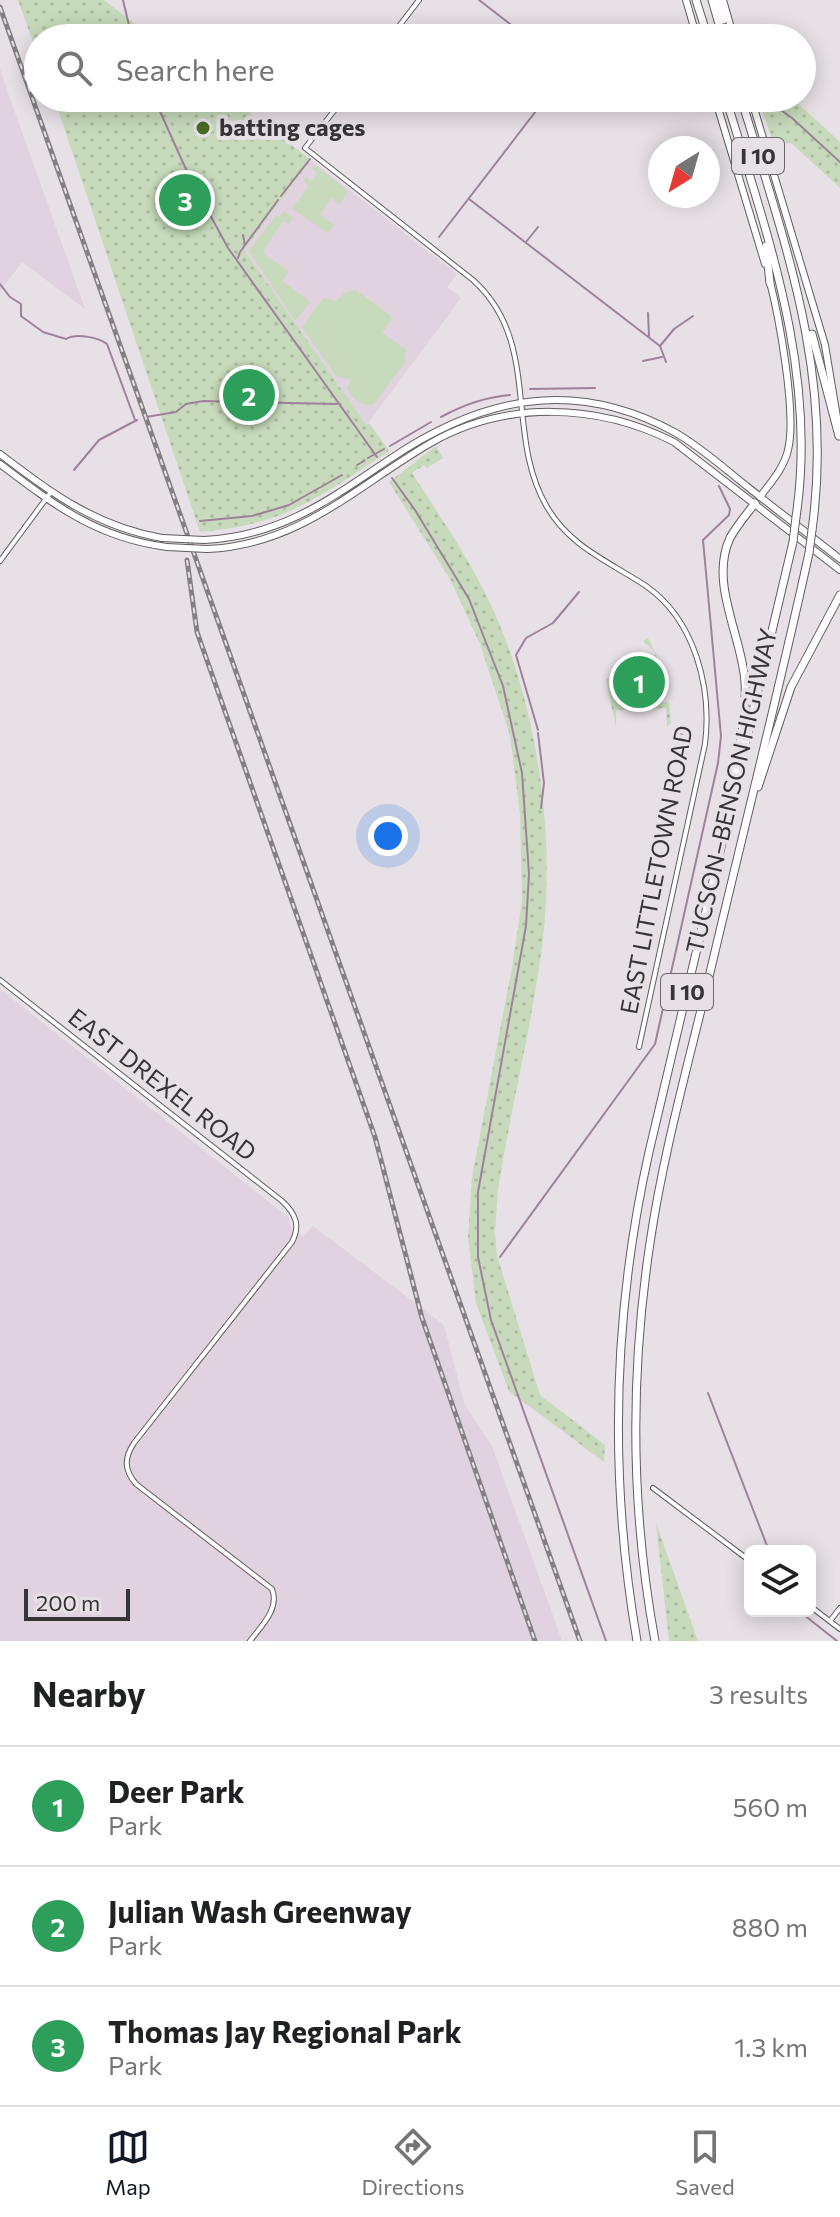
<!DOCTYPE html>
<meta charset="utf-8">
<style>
:root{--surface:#fff;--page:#f6f6f6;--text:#202124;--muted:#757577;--line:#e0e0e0;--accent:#111827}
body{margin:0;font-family:Commissioner,sans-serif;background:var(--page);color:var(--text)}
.controls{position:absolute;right:24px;bottom:24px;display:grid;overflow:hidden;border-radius:12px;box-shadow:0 4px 20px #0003}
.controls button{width:72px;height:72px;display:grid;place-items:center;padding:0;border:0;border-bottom:2px solid var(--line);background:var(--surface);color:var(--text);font:40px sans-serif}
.compass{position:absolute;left:648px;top:136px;width:72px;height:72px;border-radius:50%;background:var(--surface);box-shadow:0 4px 20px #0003;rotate:217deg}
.scale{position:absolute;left:24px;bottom:20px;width:106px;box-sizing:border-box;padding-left:8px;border:4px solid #373437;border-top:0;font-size:22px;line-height:28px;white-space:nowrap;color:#373437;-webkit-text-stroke:6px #e7e0e6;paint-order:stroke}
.you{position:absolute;left:388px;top:836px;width:28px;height:28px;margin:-20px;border:6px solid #fff;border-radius:50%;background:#1a73e8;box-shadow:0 0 0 12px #1a73e833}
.badge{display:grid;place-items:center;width:52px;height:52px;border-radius:50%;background:var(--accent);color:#fff;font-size:26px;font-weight:700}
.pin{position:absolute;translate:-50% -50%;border:4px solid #fff;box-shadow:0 2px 8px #0006}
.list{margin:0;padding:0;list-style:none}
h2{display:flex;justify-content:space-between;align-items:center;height:104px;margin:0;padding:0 32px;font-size:34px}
h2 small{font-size:26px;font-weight:400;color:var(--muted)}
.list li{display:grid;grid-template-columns:52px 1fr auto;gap:24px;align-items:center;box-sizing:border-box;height:120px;padding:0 32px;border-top:2px solid var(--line)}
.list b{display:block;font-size:30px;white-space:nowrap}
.list p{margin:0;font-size:26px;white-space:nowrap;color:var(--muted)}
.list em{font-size:26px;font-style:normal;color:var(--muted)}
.icon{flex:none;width:44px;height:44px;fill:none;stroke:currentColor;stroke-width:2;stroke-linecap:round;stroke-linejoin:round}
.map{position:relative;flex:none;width:840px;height:1641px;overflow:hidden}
.search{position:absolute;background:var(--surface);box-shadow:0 4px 20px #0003;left:24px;right:24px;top:24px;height:88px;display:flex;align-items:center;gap:20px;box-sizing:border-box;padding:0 28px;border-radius:44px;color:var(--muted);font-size:30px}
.sheet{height:464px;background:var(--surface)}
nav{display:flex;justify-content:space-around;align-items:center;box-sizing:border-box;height:112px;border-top:2px solid var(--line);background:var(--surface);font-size:22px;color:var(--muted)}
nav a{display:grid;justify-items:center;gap:4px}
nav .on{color:var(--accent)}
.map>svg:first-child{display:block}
.built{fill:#e0d2de}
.green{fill:#c7dabb}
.park{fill:url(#park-dots)}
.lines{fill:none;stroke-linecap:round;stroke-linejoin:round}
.stream{stroke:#a0819c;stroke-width:2}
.minor-casing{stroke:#625c61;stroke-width:6}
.major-casing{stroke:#625c61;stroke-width:8}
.highway-casing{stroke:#625c61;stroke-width:9}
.minor{stroke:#fff;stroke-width:4}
.major{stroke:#fff;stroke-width:6}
.highway{stroke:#fff;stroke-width:7}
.rail-casing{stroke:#837f83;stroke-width:5}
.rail{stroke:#e7e0e6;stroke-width:2;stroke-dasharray:6;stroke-linecap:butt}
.major-bridge-casing{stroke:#625c61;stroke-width:8;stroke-linecap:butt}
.highway-bridge-casing{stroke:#625c61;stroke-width:9;stroke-linecap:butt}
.major-bridge{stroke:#fff;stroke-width:6}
.highway-bridge{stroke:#fff;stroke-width:7}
.poi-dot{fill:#466c25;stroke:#e7e0e6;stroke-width:3}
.labels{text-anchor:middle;stroke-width:8;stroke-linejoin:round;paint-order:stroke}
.shield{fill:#e7e0e6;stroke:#6c686c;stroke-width:2}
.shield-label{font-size:22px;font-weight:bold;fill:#373437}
.poi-label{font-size:24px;font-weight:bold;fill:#373437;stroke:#e7e0e6;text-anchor:start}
.street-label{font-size:24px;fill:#373437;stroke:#e7e0e6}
</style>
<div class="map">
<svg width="840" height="1641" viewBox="0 0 840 1641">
<defs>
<pattern id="park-dots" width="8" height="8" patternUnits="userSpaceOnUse" patternTransform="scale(2)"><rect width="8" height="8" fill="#c7dabb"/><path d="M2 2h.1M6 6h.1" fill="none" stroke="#acbca1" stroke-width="1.8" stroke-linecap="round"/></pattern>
</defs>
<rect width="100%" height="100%" fill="#e7e0e6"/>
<g class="built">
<path d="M0 69 6 87 85 309 22 262 0 291Z"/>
<path d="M311 160 457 274 447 287 461 298 366 426 244 250Z"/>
<path d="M0 989 289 1218 291 1228 303 1237 313 1226 444 1325 464 1403 492 1446 562 1641H0Z"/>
</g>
<g class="green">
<path d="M315 165 348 191 340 204 331 198 320 214 334 225 327 233 292 208 297 201 300 203 298 201 309 186 303 181 306 177 311 182 317 173 312 168Z"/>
<path d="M284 211 293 218 289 225 283 221 263 251 266 256 289 271 282 281 310 302 295 321 249 251 276 215 279 217Z"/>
<path d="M356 290 390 315 391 320 382 333 407 350 404 354 406 361 374 404C362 407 351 399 347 388L351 380 336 376 302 327 323 298 336 301 345 293Z"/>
</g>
<g class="park">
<path d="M18 0H104L153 38H38V56Z"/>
<path d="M54 98H231L311 160 244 250 366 425 369 423 389 451C321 496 285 525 200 532Z"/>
<path d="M758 98H792L840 142V188L791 143 774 145Z"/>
<path d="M436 446 443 458 427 468 424 465 412 473C438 513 464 551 485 593 535 691 556 829 543 938 533 1022 511 1106 498 1190L495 1232 497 1256 540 1395 605 1445 604 1462 509 1391 476 1303 468 1236 472 1177 513 962 522 901 520 814 510 735 480 644 450 579 389 482Z"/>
<path d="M648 638 664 671 647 676 651 704 669 702 671 723 667 727 666 708 616 710V727L606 680 608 678 622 690 656 653 643 641Z"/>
<path d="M656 1523 698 1641H669Z"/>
</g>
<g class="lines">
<g class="stream">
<path d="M123 0 132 38"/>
<path d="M479 0 528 38"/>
<path d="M154 98 189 176 228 248 377 457"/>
<path d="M605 98 623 105 655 98"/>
<path d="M764 98 792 118 840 162"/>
<path d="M281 196 310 159"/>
<path d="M469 199 660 346"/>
<path d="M243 235 245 245"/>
<path d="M439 237 546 98"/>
<path d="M526 242 538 227"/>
<path d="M238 258 240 252 278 200"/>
<path d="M0 284 10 297 21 304V316L43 332 66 339C76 333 98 337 107 344L135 420"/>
<path d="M648 313 649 336"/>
<path d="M643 361 662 357"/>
<path d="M666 362 660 346 674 329 693 316"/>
<path d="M530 389 595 388"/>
<path d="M146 417 176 412 186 404 203 401 337 404"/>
<path d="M441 417C463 405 485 397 510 395"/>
<path d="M390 446 431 422"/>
<path d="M368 458 384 449"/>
<path d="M357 465 364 461"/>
<path d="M74 470 99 440 137 420"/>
<path d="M392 478 415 510 469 599 503 686 522 773 529 874 526 926 478 1192V1257L491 1320 606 1641"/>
<path d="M200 521 252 516 289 505 342 475"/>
<path d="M538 730 516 655 526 638 553 623 579 592"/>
<path d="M678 732 693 743"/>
<path d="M538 733 544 783 541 808"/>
<path d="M500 1257 655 1044 718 763 721 736 703 540 729 515 730 509 719 486"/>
<path d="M708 1393 769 1551"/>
<path d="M799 1611 837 1641"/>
</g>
<g class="minor-casing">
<g id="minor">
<path d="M390 38 419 0"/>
<path d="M344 98 305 148 473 280C542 342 504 434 547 507 570 547 610 562 646 586 695 620 712 688 705 744L639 1047"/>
<path d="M0 561 51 492"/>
<path d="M0 980 282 1201C295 1213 301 1225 292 1242L134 1443C124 1458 124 1470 136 1484L272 1589C280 1609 261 1626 250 1641"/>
<path d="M653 1488 750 1561"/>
<path d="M810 1606 840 1629"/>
<path d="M830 1621 840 1608"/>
</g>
</g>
<g class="major-casing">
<g id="major">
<path d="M686 0 697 38"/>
<path d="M723 0 734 38"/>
<path d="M715 98 765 264"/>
<path d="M751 98 825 345 838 423"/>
<path d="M0 454C53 494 95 526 162 538"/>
<path d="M0 464C54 505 97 538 167 547"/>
<path d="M760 497C771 482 784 468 788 450 797 414 779 316 769 278"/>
<path d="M204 540C281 536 329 500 390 459 482 397 574 377 676 433 702 448 725 469 749 488 779 512 810 535 840 559"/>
<path d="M207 549C299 545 354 488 429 444 504 400 598 403 674 442L840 570"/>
</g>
</g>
<g class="highway-casing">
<g id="highway">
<path d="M696 0 708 38"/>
<path d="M712 0 723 38"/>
<path d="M718 0 723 20"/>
<path d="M726 98C767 235 818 372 796 517"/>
<path d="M741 98C785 244 834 374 812 530"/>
<path d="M766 246 770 283"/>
<path d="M812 334 839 436"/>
<path d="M758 787 791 687 840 595"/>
<path d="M730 792C738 756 747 720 745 682 742 636 709 583 730 538 737 525 747 514 755 503"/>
<path d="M637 1641C609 1479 613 1313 649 1152L793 542"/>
<path d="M655 1641C631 1510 630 1375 650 1243 663 1154 688 1065 709 977 742 836 778 695 809 553"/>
</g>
</g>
<use href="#minor" class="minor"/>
<use href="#major" class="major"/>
<use href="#highway" class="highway"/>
<g class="rail-casing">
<g id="rail">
<path d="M0 7 580 1641"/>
<path d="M187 560 197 632 375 1137 422 1318 535 1641"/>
</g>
</g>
<use href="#rail" class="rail"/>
<g class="major-bridge-casing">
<g id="major-bridge">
<path d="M162 538 204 540"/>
<path d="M167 547 207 549"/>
</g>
</g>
<g class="highway-bridge-casing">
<g id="highway-bridge">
<path d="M793 542 796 517"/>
<path d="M809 553 812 530"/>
</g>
</g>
<use href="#major-bridge" class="major-bridge"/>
<use href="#highway-bridge" class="highway-bridge"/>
</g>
<circle class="poi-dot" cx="203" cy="128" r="8"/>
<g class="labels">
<g class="shield">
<rect x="732" y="138" width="52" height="36" rx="6"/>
<rect x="661" y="974" width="52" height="36" rx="6"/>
</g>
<g class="shield-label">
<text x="758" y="164">I 10</text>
<text x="687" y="1000">I 10</text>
</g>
<g class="poi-label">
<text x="219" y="136">batting cages</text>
</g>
<g class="street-label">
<text transform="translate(732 791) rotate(-77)" y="8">TUCSON–BENSON HIGHWAY</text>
<text transform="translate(657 870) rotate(-79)" y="8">EAST LITTLETOWN ROAD</text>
<text transform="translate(162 1085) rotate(38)" y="8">EAST DREXEL ROAD</text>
</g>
</g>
</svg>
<div class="controls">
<button><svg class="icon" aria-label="layers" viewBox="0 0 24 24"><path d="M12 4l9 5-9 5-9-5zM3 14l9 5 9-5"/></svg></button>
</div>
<svg class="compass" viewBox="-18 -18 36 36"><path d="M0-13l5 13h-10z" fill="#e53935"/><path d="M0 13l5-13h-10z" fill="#757577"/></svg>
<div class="scale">200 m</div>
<div class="you"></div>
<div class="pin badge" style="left:639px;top:682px;background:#2e9e5b">1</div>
<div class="pin badge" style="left:249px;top:395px;background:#2e9e5b">2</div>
<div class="pin badge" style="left:185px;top:200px;background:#2e9e5b">3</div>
<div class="search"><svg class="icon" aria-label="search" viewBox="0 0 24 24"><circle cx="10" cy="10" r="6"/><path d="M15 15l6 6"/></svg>Search here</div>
</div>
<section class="sheet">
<h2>Nearby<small>3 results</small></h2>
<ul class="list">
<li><span class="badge" style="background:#2e9e5b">1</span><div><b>Deer Park</b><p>Park</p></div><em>560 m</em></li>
<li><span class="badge" style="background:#2e9e5b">2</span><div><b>Julian Wash Greenway</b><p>Park</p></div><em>880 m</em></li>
<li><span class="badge" style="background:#2e9e5b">3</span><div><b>Thomas Jay Regional Park</b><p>Park</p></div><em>1.3 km</em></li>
</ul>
</section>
<nav>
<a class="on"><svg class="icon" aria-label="map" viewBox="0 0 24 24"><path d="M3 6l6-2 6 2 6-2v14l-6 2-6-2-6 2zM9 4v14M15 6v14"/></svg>Map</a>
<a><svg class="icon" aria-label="directions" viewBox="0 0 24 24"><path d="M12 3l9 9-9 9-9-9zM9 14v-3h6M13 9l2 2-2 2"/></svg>Directions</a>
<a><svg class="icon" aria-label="saved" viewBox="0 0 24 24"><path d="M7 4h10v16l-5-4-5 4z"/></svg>Saved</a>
</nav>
